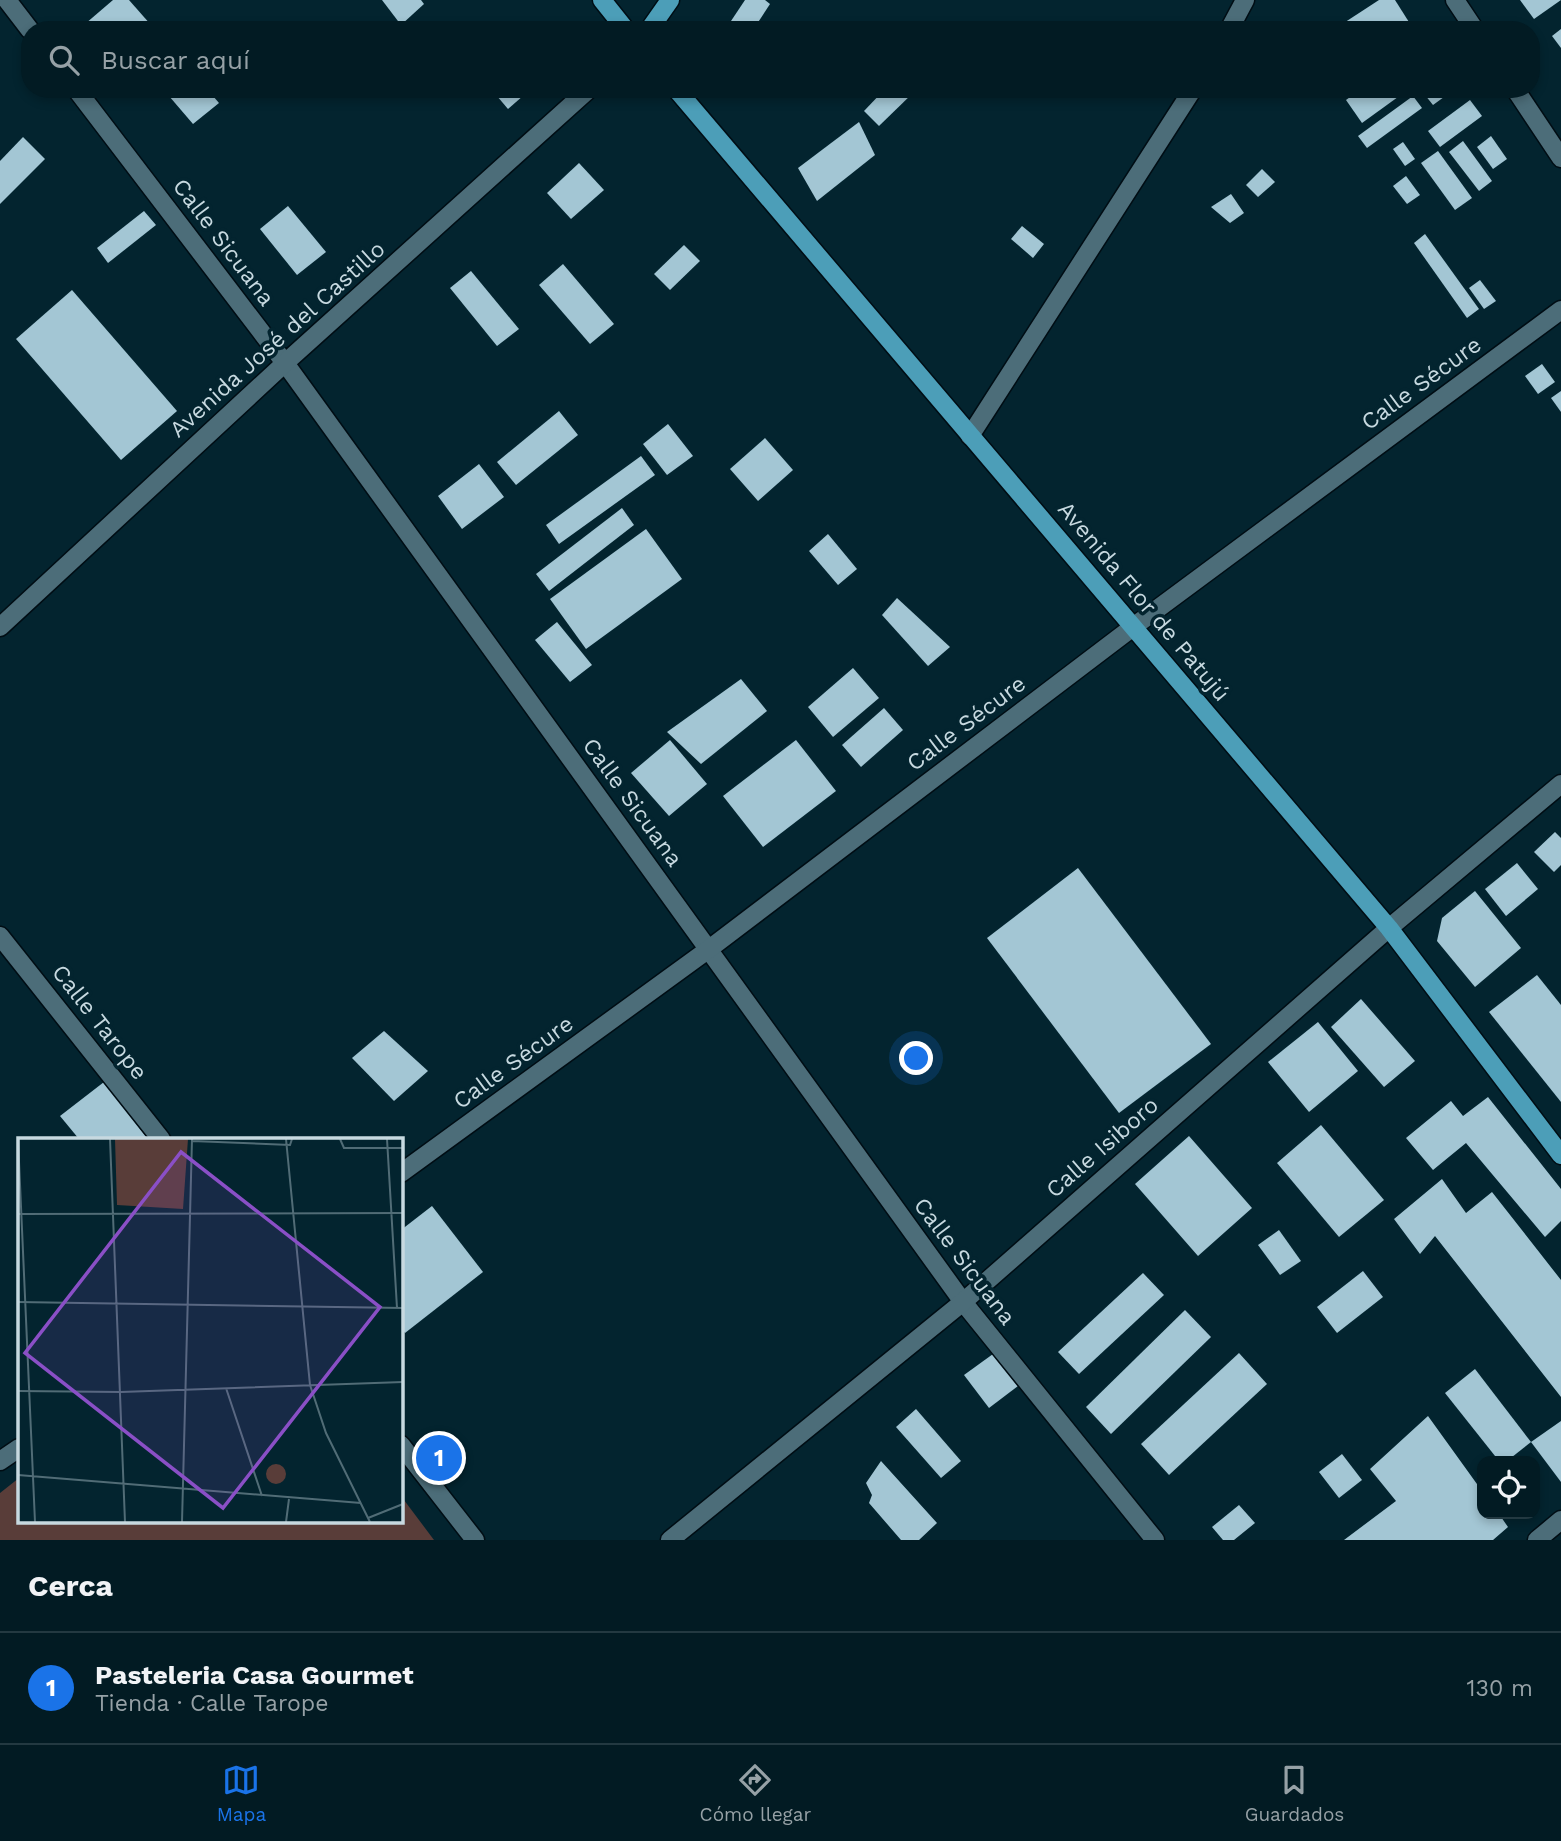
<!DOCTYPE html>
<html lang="es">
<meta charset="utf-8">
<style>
:root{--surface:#021b23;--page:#102830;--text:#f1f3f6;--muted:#96a1a6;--line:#233941;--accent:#1a73e8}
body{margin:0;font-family:"Work Sans",sans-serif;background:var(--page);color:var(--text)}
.controls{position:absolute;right:21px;bottom:21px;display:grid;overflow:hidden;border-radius:14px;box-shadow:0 4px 10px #0003}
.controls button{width:63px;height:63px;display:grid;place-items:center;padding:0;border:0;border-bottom:2px solid var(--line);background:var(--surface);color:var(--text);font:35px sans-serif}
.you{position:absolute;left:917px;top:1059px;width:24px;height:24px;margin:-18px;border:5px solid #fff;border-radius:50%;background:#1a73e8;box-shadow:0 0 0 10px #1a73e833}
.badge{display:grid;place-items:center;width:46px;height:46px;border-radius:50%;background:var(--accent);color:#fff;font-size:23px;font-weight:700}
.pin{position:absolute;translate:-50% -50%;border:4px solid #fff;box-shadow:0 2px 7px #0006}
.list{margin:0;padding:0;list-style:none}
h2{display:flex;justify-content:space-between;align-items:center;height:91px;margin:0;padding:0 28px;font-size:30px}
h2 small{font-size:23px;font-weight:400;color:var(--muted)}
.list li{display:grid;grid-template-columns:46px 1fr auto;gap:21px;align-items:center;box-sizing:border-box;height:112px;padding:0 28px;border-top:2px solid var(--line)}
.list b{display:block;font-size:26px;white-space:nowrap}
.list p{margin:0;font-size:23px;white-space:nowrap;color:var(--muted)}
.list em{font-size:23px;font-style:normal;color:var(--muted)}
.icon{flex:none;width:38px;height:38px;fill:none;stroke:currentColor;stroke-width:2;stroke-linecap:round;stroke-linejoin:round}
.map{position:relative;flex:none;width:1561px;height:1540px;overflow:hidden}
.search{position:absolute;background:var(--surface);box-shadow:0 4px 10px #0003;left:21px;right:21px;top:21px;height:77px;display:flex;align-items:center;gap:18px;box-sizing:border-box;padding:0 24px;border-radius:28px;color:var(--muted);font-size:26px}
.sheet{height:203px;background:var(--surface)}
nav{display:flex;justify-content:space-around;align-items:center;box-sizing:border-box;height:98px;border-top:2px solid var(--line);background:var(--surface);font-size:19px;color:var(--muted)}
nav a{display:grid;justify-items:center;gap:4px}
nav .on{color:var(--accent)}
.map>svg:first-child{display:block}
.green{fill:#593d39}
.building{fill:#a3c6d4}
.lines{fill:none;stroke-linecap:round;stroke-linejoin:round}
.minor-casing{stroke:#000d14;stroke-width:21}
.major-casing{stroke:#000d14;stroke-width:21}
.minor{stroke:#4c6d79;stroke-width:18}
.major{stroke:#4c9eb8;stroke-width:18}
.labels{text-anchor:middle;stroke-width:7;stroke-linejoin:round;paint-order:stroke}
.street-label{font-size:23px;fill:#c7d9e0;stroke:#03242f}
.inset-road{fill:none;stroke:#516c76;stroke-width:2}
.view{fill:#8a4fc6;fill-opacity:0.15;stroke:#8a4fc6;stroke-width:3.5}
.inset-edge{fill:none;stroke:#c7d9e0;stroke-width:3.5}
</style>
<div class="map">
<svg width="1561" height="1540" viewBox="0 0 1561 1540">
<rect width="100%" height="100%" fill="#03242f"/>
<path class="green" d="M19 1478V1521H401V1496L434 1540H0V1493Z"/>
<g class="building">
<path d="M113 0H129L151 25 146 30H78Z"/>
<path d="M382 0H421L424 4 401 25Z"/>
<path d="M745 0H765L770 4 753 30H725Z"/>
<path d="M1379 0H1395L1414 30H1333Z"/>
<path d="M1520 0H1561L1534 19Z"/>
<path d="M1561 29V48L1552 36Z"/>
<path d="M163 89H207L219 103 193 124Z"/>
<path d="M491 89H531L508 109Z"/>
<path d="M885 89H913L915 91 879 126 864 111Z"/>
<path d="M1361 89H1409L1362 123 1346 100Z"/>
<path d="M1423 89H1455L1433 105 1421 90Z"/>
<path d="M1413 96 1422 108 1367 148 1358 136Z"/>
<path d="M1470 100 1482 116 1440 147 1428 131Z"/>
<path d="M859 122 875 155 817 201 798 168Z"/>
<path d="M1491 136 1507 159 1493 169 1477 147Z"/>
<path d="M23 137 45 159 0 204V161Z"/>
<path d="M1463 141 1492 181 1479 191 1449 152Z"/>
<path d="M1403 142 1415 159 1405 166 1393 149Z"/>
<path d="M1438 151 1472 198 1455 210 1421 163Z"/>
<path d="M579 163 604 190 571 219 547 193Z"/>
<path d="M1262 169 1275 182 1258 197 1246 185Z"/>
<path d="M1406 176 1420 195 1407 204 1393 186Z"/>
<path d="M1231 194 1244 213 1230 223 1211 207Z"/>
<path d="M288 206 326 252 297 275 260 229Z"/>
<path d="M144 211 156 225 108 263 97 248Z"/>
<path d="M1022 226 1044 244 1033 258 1011 239Z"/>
<path d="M1425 234 1479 309 1467 318 1414 243Z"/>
<path d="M684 245 700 261 670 290 654 274Z"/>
<path d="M563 264 614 324 590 344 539 285Z"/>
<path d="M471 271 519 329 497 346 450 288Z"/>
<path d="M1480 280 1496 301 1484 309 1469 288Z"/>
<path d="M72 290 177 411 121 460 16 339Z"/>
<path d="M1542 364 1555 382 1538 394 1525 376Z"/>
<path d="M1561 391V412L1551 398Z"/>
<path d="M559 411 578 435 516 485 497 462Z"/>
<path d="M668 424 693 456 667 475 643 444Z"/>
<path d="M765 438 793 470 758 501 730 469Z"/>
<path d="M641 456 655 475 559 544 546 525Z"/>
<path d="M479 464 504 497 462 529 438 496Z"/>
<path d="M622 508 634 525 549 591 536 574Z"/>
<path d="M646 529 682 579 586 649 550 599Z"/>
<path d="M828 534 857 569 838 585 809 551Z"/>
<path d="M897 598 950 647 928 666 882 615Z"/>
<path d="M557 622 592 665 570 682 535 640Z"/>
<path d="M853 668 879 698 833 737 808 707Z"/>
<path d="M741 679 767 711 701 764 667 732Z"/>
<path d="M884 708 903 730 861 767 842 745Z"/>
<path d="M670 740 707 784 669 816 631 773Z"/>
<path d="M796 740 836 791 763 847 723 796Z"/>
<path d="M1555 832 1561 838V865L1554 872 1534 852Z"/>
<path d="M1517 863 1538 889 1506 916 1485 889Z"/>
<path d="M1078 868 1211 1044 1119 1113 987 938Z"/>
<path d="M1475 891 1521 948 1475 987 1437 941 1442 918Z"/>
<path d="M1537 975 1561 1005V1102L1489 1012Z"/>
<path d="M1361 999 1415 1061 1384 1087 1331 1027Z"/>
<path d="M1318 1022 1358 1071 1309 1112 1268 1062Z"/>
<path d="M384 1031 428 1071 394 1101 352 1058Z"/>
<path d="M104 1082 148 1139H79L60 1116Z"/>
<path d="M1488 1097 1561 1189V1221L1545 1237 1466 1143 1433 1170 1406 1138 1451 1101 1463 1116Z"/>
<path d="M1321 1125 1384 1200 1339 1237 1277 1163Z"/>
<path d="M1189 1136 1252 1208 1198 1256 1135 1184Z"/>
<path d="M1442 1179 1466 1213 1492 1192 1561 1280V1397L1435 1236 1420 1254 1394 1219Z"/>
<path d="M432 1206 483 1272 405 1333 401 1327V1230Z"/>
<path d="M1279 1230 1301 1261 1280 1275 1258 1245Z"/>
<path d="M1363 1271 1383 1297 1337 1333 1317 1307Z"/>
<path d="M1143 1273 1164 1295 1079 1374 1058 1352Z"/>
<path d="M1185 1310 1211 1337 1111 1434 1086 1407Z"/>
<path d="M1239 1353 1267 1384 1169 1475 1141 1444Z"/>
<path d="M993 1354 1018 1386 989 1408 964 1375Z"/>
<path d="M1475 1369 1531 1442 1507 1461H1499L1445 1393Z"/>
<path d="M916 1409 961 1461 941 1478 896 1427Z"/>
<path d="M1428 1416 1482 1491V1514H1499L1508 1527 1493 1540H1344L1396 1501 1370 1469Z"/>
<path d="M1561 1421V1482L1531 1442Z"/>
<path d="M1342 1454 1362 1480 1339 1498 1319 1472Z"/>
<path d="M881 1461 937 1523 919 1540H901L869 1503 872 1495 866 1483Z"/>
<path d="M1239 1505 1255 1523 1234 1540H1223L1212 1527Z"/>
</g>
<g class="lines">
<g class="minor-casing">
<g id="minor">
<path d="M7 0 30 30"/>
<path d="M1455 0 1475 30"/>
<path d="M1229 30 1245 0"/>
<path d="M76 89 285 363 963 1302 1155 1540"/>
<path d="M1515 89 1561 158"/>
<path d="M970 436 1193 89"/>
<path d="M0 627 285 363 589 89"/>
<path d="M0 936 161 1139"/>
<path d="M401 1173 709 949 1133 627 1561 310"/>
<path d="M401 1445 475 1540"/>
<path d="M0 1461 19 1448"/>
<path d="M670 1540 963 1302 1389 928 1561 784"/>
<path d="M1537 1540 1561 1520"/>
</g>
</g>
<g class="major-casing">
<g id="major">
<path d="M602 0 626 30"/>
<path d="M649 30 670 0"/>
<path d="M676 89 1389 928 1561 1155"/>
</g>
</g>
<use href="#minor" class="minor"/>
<use href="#major" class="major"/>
</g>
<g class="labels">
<g class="street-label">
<text transform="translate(224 242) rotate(53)" y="8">Calle Sicuana</text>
<text transform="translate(277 339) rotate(-42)" y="8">Avenida José del Castillo</text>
<text transform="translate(1421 383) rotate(-36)" y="8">Calle Sécure</text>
<text transform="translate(1144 601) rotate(50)" y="8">Avenida Flor de Patujú</text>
<text transform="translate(966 723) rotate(-37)" y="8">Calle Sécure</text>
<text transform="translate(633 802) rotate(54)" y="8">Calle Sicuana</text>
<text transform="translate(100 1022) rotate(52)" y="8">Calle Tarope</text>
<text transform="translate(513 1062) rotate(-36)" y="8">Calle Sécure</text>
<text transform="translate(1102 1147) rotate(-41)" y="8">Calle Isiboro</text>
<text transform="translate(965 1261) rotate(53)" y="8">Calle Sicuana</text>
</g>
</g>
<g transform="translate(18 1138)">
<rect width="385" height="385" fill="#03242f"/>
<path d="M97 1H170L165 71 99 67ZM248 336a10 10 0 1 1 20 0a10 10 0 1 1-20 0Z" fill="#593d39"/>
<path class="inset-road" d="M0 1 17 384M92 1 107 384M268 1 292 247M322 1 326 10H385M369 1 379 170M174 3 272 7 274 1M0 76 385 75M0 164 385 170M292 247 308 295 352 384M208 250 244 358M0 253 103 254 385 244M0 337 343 365M350 380 385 366M164 384 174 1M268 384 271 361"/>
<path class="view" d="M163 14 362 169 205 370 7 215Z"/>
<rect width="385" height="385" class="inset-edge"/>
</g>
</svg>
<div class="controls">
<button><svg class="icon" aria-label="locate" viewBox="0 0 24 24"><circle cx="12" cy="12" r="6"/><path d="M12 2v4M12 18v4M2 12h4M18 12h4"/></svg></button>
</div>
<div class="you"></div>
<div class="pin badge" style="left:439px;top:1458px">1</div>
<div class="search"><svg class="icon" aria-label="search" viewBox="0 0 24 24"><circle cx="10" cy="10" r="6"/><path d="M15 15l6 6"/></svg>Buscar aquí</div>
</div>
<section class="sheet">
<h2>Cerca<small></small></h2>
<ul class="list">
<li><span class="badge">1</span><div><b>Pasteleria Casa Gourmet</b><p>Tienda · Calle Tarope</p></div><em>130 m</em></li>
</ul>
</section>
<nav>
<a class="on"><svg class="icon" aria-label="map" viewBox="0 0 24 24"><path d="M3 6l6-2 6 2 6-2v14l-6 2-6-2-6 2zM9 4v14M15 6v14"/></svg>Mapa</a>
<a><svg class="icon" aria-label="directions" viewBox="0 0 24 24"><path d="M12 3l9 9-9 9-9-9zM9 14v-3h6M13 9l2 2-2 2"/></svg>Cómo llegar</a>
<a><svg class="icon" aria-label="saved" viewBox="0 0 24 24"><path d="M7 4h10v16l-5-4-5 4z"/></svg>Guardados</a>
</nav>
